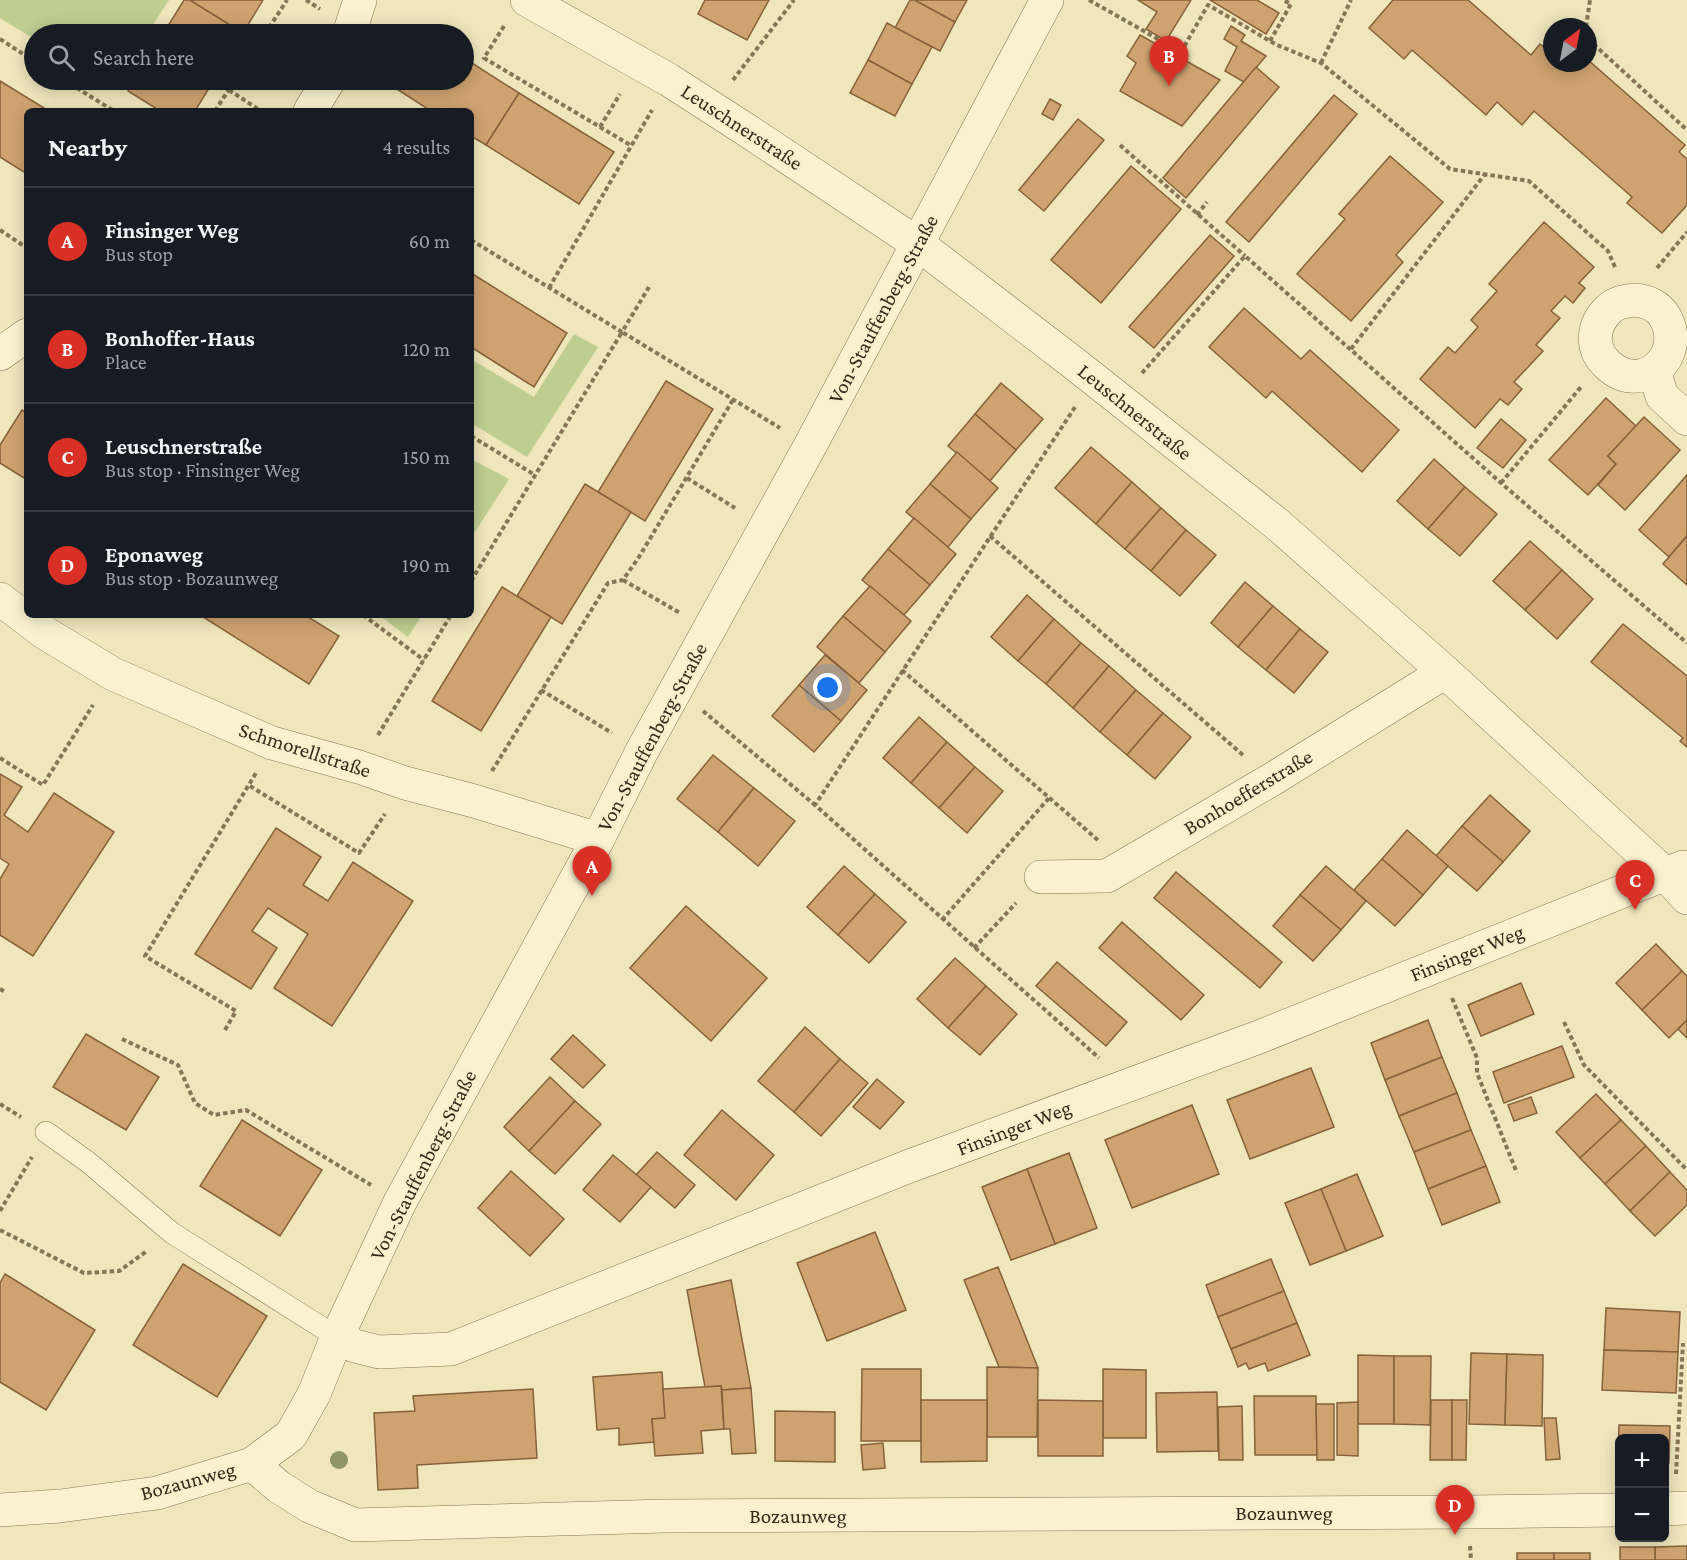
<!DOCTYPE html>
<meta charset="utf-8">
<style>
:root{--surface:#171b24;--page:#242831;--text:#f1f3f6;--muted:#9ea1a6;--line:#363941;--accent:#d93025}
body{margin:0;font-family:"Crimson Pro",serif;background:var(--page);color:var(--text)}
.controls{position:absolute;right:18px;bottom:18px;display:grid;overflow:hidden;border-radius:9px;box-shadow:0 3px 15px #0003}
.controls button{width:54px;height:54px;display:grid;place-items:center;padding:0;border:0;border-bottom:2px solid var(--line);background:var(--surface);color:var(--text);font:30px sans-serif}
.compass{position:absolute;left:1543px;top:18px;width:54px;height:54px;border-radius:50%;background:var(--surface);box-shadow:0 3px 15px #0003;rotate:32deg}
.you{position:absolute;left:828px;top:688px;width:21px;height:21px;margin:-15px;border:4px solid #fff;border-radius:50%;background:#1a73e8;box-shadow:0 0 0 9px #1a73e833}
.badge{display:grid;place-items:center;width:39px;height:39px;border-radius:50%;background:var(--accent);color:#fff;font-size:20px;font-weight:700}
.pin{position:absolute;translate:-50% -50px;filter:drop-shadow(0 2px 3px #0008)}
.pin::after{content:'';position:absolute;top:32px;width:21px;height:18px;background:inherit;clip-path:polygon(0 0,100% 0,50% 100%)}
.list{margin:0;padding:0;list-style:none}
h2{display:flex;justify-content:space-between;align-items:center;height:78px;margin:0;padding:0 24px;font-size:26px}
h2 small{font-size:20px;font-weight:400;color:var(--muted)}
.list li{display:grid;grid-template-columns:39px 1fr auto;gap:18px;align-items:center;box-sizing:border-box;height:108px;padding:0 24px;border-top:2px solid var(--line)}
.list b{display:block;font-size:22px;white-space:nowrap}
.list p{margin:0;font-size:20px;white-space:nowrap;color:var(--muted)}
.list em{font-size:20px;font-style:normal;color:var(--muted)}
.icon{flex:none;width:33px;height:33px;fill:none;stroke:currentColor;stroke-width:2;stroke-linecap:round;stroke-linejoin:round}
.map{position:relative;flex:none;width:1687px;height:1560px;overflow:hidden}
.search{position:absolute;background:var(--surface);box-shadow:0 3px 15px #0003;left:24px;top:24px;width:450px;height:66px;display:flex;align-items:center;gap:15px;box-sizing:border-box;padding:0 21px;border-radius:33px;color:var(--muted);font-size:22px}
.panel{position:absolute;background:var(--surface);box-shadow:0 3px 15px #0003;left:24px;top:108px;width:450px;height:510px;border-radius:9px}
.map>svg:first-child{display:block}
.green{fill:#becd90}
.building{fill:#cfa370;stroke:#87623a;stroke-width:1.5}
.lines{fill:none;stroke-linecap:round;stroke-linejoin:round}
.lane-casing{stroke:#877655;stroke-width:22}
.street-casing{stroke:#877655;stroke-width:34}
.path{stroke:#877655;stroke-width:4;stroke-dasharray:4.5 3;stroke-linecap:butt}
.lane{stroke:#faf2cf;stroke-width:21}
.street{stroke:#faf2cf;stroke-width:33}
.tree{fill:#8f9566}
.labels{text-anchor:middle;stroke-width:4.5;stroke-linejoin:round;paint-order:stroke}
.street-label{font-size:21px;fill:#352b1a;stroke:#f6efcb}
</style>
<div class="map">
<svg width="1687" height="1560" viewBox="0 0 1687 1560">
<rect width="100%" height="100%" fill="#efe6bc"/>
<g class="green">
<path d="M0 0H169L147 34H34V39L0 18Z"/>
<path d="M574 334 598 347 527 457 471 423V359L534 397Z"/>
<path d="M471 459 509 479 471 538Z"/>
<path d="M379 615H422L408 637Z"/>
</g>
<g class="building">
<path d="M184 0H190L243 33 242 34H163Z"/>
<path d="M190 0H263L243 33Z"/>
<path d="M705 0H769L747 40 698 14Z"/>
<path d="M910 0H915L955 22 940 51 895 28Z"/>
<path d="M915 0H967L955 22Z"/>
<path d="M1138 0H1191L1166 41 1146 29 1157 12Z"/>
<path d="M1210 0H1257L1279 13 1266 34Z"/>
<path d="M1393 0H1468L1531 55 1540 44 1552 54V63H1563L1567 67 1571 63H1588V60L1685 145 1679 152 1687 159V205L1662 233 1627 203 1632 197 1534 111 1522 125 1497 102 1486 115 1412 50 1404 59 1369 28Z"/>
<path d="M887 23 932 47 912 84 868 60Z"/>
<path d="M1231 26 1245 35 1241 41 1266 56 1244 82 1225 71 1237 47 1224 39Z"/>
<path d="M1140 35 1220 80 1182 126 1120 91 1136 63 1127 56Z"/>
<path d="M464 58 519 93 486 145 471 136V111H431L392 86 396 80H464Z"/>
<path d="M868 60 912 84 895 116 850 93Z"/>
<path d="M1256 67 1279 87 1186 198 1163 178Z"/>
<path d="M135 80H214L195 111H160L128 91Z"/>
<path d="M0 81 49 111H27V174L0 157Z"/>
<path d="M519 93 614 152 579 204 486 145Z"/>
<path d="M1334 95 1357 114 1249 242 1226 222Z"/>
<path d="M1050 99 1061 105 1053 120 1042 114Z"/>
<path d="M1078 119 1104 140 1044 211 1019 190Z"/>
<path d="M1390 156 1443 202 1396 255 1403 262 1351 321 1297 274 1345 219 1339 214Z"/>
<path d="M1131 166 1181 209 1101 303 1051 260Z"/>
<path d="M1544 222 1594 267 1579 283 1585 288 1573 303 1565 296 1551 311 1560 318 1536 345 1543 351 1514 382 1522 389 1508 405 1500 399 1475 428 1420 379 1448 347 1455 353 1478 327 1471 320 1497 291 1489 284Z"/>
<path d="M1210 235 1234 256 1154 348 1129 327Z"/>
<path d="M471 273 567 333 534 387 471 347Z"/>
<path d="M1244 308 1301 359 1310 350 1399 430 1362 472 1272 391 1266 398 1209 347Z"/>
<path d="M666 381 713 409 645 521 598 492Z"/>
<path d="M1001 383 1043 419 1016 450 975 414Z"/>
<path d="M1606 398 1636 426 1608 456 1616 464 1588 495 1549 460Z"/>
<path d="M22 410 27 413V480L0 463V445Z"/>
<path d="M975 414 1016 450 990 481 948 446Z"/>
<path d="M1644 417 1680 450 1625 510 1598 485 1616 464 1608 456Z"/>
<path d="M1501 419 1526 440 1503 468 1477 448Z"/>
<path d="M1091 447 1132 482 1096 524 1055 488Z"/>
<path d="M957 452 998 488 971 519 930 484Z"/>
<path d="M1434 459 1465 487 1428 529 1397 501Z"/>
<path d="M1687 475V536L1669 557 1639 530Z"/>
<path d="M1132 482 1161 508 1125 549 1096 524Z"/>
<path d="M585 484 631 512 562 624 517 596Z"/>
<path d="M930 484 971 519 948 547 906 512Z"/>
<path d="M1465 487 1497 514 1460 556 1428 529Z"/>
<path d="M1161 508 1186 530 1151 571 1125 549Z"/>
<path d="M914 518 956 554 930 585 888 549Z"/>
<path d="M1186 530 1216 555 1180 596 1151 571Z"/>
<path d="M1687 536V585L1663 564Z"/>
<path d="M1530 541 1562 570 1525 610 1493 581Z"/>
<path d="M888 549 930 585 904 615 862 580Z"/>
<path d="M1562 570 1593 599 1557 639 1525 610Z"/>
<path d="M1245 582 1273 606 1238 647 1211 623Z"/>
<path d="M870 586 911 621 885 652 843 616Z"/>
<path d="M502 587 551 617 481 731 432 701Z"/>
<path d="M1027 595 1054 619 1018 661 991 637Z"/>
<path d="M1273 606 1300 629 1266 670 1238 647Z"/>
<path d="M200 615H305L339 636 309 684Z"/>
<path d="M843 616 885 652 859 683 817 647Z"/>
<path d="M1054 619 1081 643 1046 684 1018 661Z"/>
<path d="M1623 624 1687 676V747L1680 741 1683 738 1591 662Z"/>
<path d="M1300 629 1328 652 1294 693 1266 670Z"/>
<path d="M1081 643 1109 666 1073 708 1046 684Z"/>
<path d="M825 655 867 690 841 721 799 685Z"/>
<path d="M1109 666 1136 690 1100 732 1073 708Z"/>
<path d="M799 685 841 721 814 752 772 716Z"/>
<path d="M1136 690 1163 713 1127 755 1100 732Z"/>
<path d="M1163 713 1191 737 1155 779 1127 755Z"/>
<path d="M919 717 947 742 911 783 883 758Z"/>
<path d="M947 742 975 767 939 808 911 783Z"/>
<path d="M713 755 754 788 718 832 677 799Z"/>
<path d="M975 767 1003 791 967 833 939 808Z"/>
<path d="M0 774 22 787 4 815 28 832 54 793 114 832 33 956 0 935V879L9 864 0 858Z"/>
<path d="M754 788 795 821 758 866 718 832Z"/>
<path d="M1490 795 1530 831 1503 862 1462 826Z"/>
<path d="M1462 826 1503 862 1477 891 1436 856Z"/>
<path d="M276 828 321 857 303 885 328 901 353 862 413 901 332 1026 274 988 308 934 268 908 252 931 277 948 251 989 195 954Z"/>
<path d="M1407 830 1448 866 1423 895 1382 859Z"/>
<path d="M1382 859 1423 895 1395 926 1354 890Z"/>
<path d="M844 866 875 894 838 935 807 907Z"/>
<path d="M1326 866 1366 901 1341 930 1300 895Z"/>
<path d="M1176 872 1282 962 1260 988 1154 898Z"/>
<path d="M875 894 906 922 869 963 838 935Z"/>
<path d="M1300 895 1341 930 1313 961 1273 926Z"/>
<path d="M686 906 767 978 711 1041 630 968Z"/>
<path d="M1122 922 1204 995 1181 1020 1099 948Z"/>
<path d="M1656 944 1682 971 1642 1010 1616 983Z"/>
<path d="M955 958 986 986 948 1028 917 999Z"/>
<path d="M1057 962 1127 1022 1106 1046 1036 986Z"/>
<path d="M1682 971 1687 976V1020L1669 1038 1642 1010Z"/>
<path d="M1521 983 1534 1014 1481 1036 1468 1005Z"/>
<path d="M986 986 1017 1014 980 1055 948 1028Z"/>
<path d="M1428 1020 1442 1057 1385 1080 1371 1043Z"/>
<path d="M1687 1020V1038L1678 1029Z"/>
<path d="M805 1027 840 1059 794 1112 758 1081Z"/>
<path d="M86 1034 159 1077 126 1130 53 1087Z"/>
<path d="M573 1035 605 1065 583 1088 551 1059Z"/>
<path d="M1562 1046 1574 1077 1504 1103 1493 1072Z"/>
<path d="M1442 1057 1457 1093 1399 1116 1385 1080Z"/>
<path d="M840 1059 868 1083 821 1136 794 1112Z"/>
<path d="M1311 1068 1334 1127 1250 1159 1227 1100Z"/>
<path d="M550 1077 575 1101 529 1151 504 1127Z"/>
<path d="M877 1079 904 1102 880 1129 853 1107Z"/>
<path d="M1457 1093 1471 1130 1414 1152 1399 1116Z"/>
<path d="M1596 1094 1621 1120 1580 1158 1556 1132Z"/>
<path d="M1531 1097 1537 1113 1514 1121 1508 1105Z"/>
<path d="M575 1101 601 1124 555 1174 529 1151Z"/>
<path d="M1192 1105 1219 1174 1132 1208 1105 1140Z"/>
<path d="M722 1110 774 1155 736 1200 684 1155Z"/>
<path d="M242 1120 322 1170 280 1236 200 1186Z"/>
<path d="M1621 1120 1646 1146 1605 1184 1580 1158Z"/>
<path d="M1471 1130 1486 1166 1428 1189 1414 1152Z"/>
<path d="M1646 1146 1670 1172 1630 1211 1605 1184Z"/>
<path d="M657 1152 695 1185 675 1208 636 1175Z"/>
<path d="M1069 1153 1097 1228 1055 1244 1027 1169Z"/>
<path d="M613 1155 651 1187 620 1222 583 1190Z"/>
<path d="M1486 1166 1500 1202 1442 1225 1428 1189Z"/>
<path d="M1027 1169 1055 1244 1011 1260 982 1187Z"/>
<path d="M511 1171 564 1219 530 1256 478 1208Z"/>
<path d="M1670 1172 1687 1190V1205L1655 1236 1630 1211Z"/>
<path d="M1357 1174 1383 1236 1346 1251 1321 1189Z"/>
<path d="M1321 1189 1346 1251 1310 1265 1285 1203Z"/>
<path d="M875 1232 906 1310 827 1341 797 1263Z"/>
<path d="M1271 1259 1284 1291 1218 1317 1206 1285Z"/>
<path d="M183 1264 267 1316 217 1397 133 1345Z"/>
<path d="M998 1267 1038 1368 999 1367 964 1280Z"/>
<path d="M5 1274 95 1330 46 1410 0 1382V1283Z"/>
<path d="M731 1280 751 1388 722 1390 721 1386 705 1387 687 1290Z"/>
<path d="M1284 1291 1297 1323 1231 1349 1218 1317Z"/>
<path d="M1606 1308 1680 1312 1678 1352 1604 1350Z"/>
<path d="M1297 1323 1310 1355 1268 1371 1265 1363 1249 1369 1246 1363 1238 1367 1231 1349Z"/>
<path d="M1604 1350 1678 1352 1676 1393 1602 1390Z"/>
<path d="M1471 1353 1507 1354 1505 1425 1469 1424Z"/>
<path d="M1507 1354 1543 1355 1542 1426 1505 1425Z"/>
<path d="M1358 1355 1394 1356V1424H1358Z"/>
<path d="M1394 1356H1431L1430 1425 1394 1424Z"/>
<path d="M987 1367 1038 1368 1037 1437H987Z"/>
<path d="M862 1369H921V1441H861Z"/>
<path d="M1103 1369 1146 1370V1438H1103Z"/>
<path d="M662 1372 665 1418 652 1419 654 1442 619 1445V1428L597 1430 593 1377Z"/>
<path d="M721 1386 724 1429 701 1431 703 1453 655 1456 652 1419 665 1418 663 1389Z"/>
<path d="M751 1388 756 1453 732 1454 730 1429H724L722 1390Z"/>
<path d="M533 1389 537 1458 417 1465 418 1488 378 1490 374 1413 415 1411 413 1396Z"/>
<path d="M1217 1392 1218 1451 1157 1452 1156 1393Z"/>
<path d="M1254 1396H1316L1317 1455H1255Z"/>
<path d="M921 1400H987V1461L921 1462Z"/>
<path d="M1038 1400 1103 1401V1456H1038Z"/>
<path d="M1431 1400H1452V1460H1430Z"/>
<path d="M1452 1400H1467L1466 1460H1452Z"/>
<path d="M1358 1402V1456L1337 1455V1403Z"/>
<path d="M1316 1404H1334V1460H1317Z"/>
<path d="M1242 1406 1243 1460H1219L1218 1407Z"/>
<path d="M775 1411 835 1412V1462L775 1461Z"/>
<path d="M1544 1418H1556L1560 1459 1546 1460Z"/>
<path d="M1619 1425 1670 1426 1669 1463H1664V1438H1620V1462H1618Z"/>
<path d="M883 1443 885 1468 863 1470 861 1445Z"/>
<path d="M1687 1546V1560H1655V1547Z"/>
<rect x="1620" y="1547" width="35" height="13"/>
<rect x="1517" y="1553" width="37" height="7"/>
<rect x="1554" y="1553" width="36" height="7"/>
</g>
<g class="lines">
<g class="lane-casing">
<path id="lane" d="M46 1132 88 1162 172 1233 337 1337"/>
</g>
<g class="street-casing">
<g id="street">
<path d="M527 0 669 80 745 129 918 244 1071 361 1277 524 1445 672 1665 874 1687 898"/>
<path d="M349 34 360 0"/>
<path d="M310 111 329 80"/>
<path d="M1635 300C1647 301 1659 306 1665 317 1687 357 1641 396 1608 365 1590 349 1592 325 1609 309 1616 302 1626 301 1635 300Z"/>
<path d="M0 354 27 335"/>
<path d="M1654 371 1662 396 1687 419"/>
<path d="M0 599 45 633 113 674 272 743 359 767 405 783 474 801 598 839"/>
<path d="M1041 877 1107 876 1271 780 1445 672"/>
<path d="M337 1337 355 1346 379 1352 451 1349 907 1167 1259 1037 1683 867"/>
<path d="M252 1464 279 1487 309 1506 355 1525 665 1516 1469 1512 1620 1510"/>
<path d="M1664 1509 1687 1508"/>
<path d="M0 1510 60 1506 157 1493 252 1464 291 1435 314 1394 337 1337 400 1202 598 839 642 751 810 446 1047 0"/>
</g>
</g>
<g class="path">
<path d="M306 0 320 9"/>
<path d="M1089 0 1181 52 1208 5 1277 45 1321 63 1450 169 1529 181 1608 251 1615 267"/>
<path d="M504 26 484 58 632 146"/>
<path d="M1586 27 1590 0"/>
<path d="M265 34 287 0"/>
<path d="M0 39 34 61"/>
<path d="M1588 39 1687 130"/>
<path d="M1270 41 1291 4 1283 0"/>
<path d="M1321 63 1351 0"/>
<path d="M64 80 114 111"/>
<path d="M733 80 794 0"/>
<path d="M229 90 261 111"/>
<path d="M215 111 235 80"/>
<path d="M600 127 620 94"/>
<path d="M1120 145 1245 256"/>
<path d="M1197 215 1207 202"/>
<path d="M0 230 27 248"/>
<path d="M471 240 622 332 649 287"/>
<path d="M1657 268 1687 232"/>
<path d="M549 288 652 110"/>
<path d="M1351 349 1485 174"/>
<path d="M1142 373 1245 256 1501 483 1687 643"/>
<path d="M1075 407 815 805 1099 1058"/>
<path d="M471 436 535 475"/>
<path d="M687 478 735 508"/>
<path d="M1501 483 1581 387"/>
<path d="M990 536 1243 755"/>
<path d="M623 580 680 613"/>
<path d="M471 581 622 332 780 428"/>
<path d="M363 615 424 660"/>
<path d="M902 670 1099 841"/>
<path d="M541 690 612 733"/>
<path d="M703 711 815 805"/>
<path d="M378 735 451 615"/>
<path d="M0 758 43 785 93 705"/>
<path d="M492 771 608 583 623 580 639 557 734 398"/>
<path d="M250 786 359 853 385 814"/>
<path d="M942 920 1049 798"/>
<path d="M974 948 1016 903"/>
<path d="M0 989 5 992"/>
<path d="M1452 998 1477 1058V1073L1517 1173"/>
<path d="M1564 1022 1584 1065 1687 1170"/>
<path d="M225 1030 236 1011 145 956 256 773"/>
<path d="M122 1039 178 1065 195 1103 214 1115 246 1110 371 1185"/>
<path d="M0 1104 21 1117"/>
<path d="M0 1211 32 1157"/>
<path d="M0 1230 84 1273 119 1271 147 1251"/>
<path d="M1676 1474 1683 1343"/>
<path d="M1470 1546 1471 1560"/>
</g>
<use href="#lane" class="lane"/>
<use href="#street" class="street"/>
</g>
<circle class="tree" cx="339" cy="1460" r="9"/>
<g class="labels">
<g class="street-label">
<text transform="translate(742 127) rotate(33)" y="7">Leuschnerstraße</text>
<text transform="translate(883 309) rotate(-62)" y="7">Von-Stauffenberg-Straße</text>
<text transform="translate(1135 412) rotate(39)" y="7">Leuschnerstraße</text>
<text transform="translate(652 737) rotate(-62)" y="7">Von-Stauffenberg-Straße</text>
<text transform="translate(305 750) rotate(18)" y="7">Schmorellstraße</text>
<text transform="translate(1248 792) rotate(-31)" y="7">Bonhoefferstraße</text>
<text transform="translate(1467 953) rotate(-22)" y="7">Finsinger Weg</text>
<text transform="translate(1014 1128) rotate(-21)" y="7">Finsinger Weg</text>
<text transform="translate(423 1165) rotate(-63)" y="7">Von-Stauffenberg-Straße</text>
<text transform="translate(188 1481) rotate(-15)" y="7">Bozaunweg</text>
<text x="1284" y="1520">Bozaunweg</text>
<text x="798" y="1523">Bozaunweg</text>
</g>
</g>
</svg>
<div class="controls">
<button>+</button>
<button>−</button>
</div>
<svg class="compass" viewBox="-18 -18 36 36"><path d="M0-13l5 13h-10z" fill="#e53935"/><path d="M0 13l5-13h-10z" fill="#9ea1a6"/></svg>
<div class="you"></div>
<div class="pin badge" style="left:592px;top:896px">A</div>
<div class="pin badge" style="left:1169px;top:86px">B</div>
<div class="pin badge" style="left:1635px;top:910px">C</div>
<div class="pin badge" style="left:1455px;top:1535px">D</div>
<div class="search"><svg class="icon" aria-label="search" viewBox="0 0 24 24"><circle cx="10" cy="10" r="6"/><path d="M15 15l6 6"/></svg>Search here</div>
<section class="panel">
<h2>Nearby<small>4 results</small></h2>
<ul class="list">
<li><span class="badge">A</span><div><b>Finsinger Weg</b><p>Bus stop</p></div><em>60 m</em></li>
<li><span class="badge">B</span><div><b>Bonhoffer-Haus</b><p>Place</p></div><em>120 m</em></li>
<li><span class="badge">C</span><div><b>Leuschnerstraße</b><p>Bus stop · Finsinger Weg</p></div><em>150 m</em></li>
<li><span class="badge">D</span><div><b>Eponaweg</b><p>Bus stop · Bozaunweg</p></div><em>190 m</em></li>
</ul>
</section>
</div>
